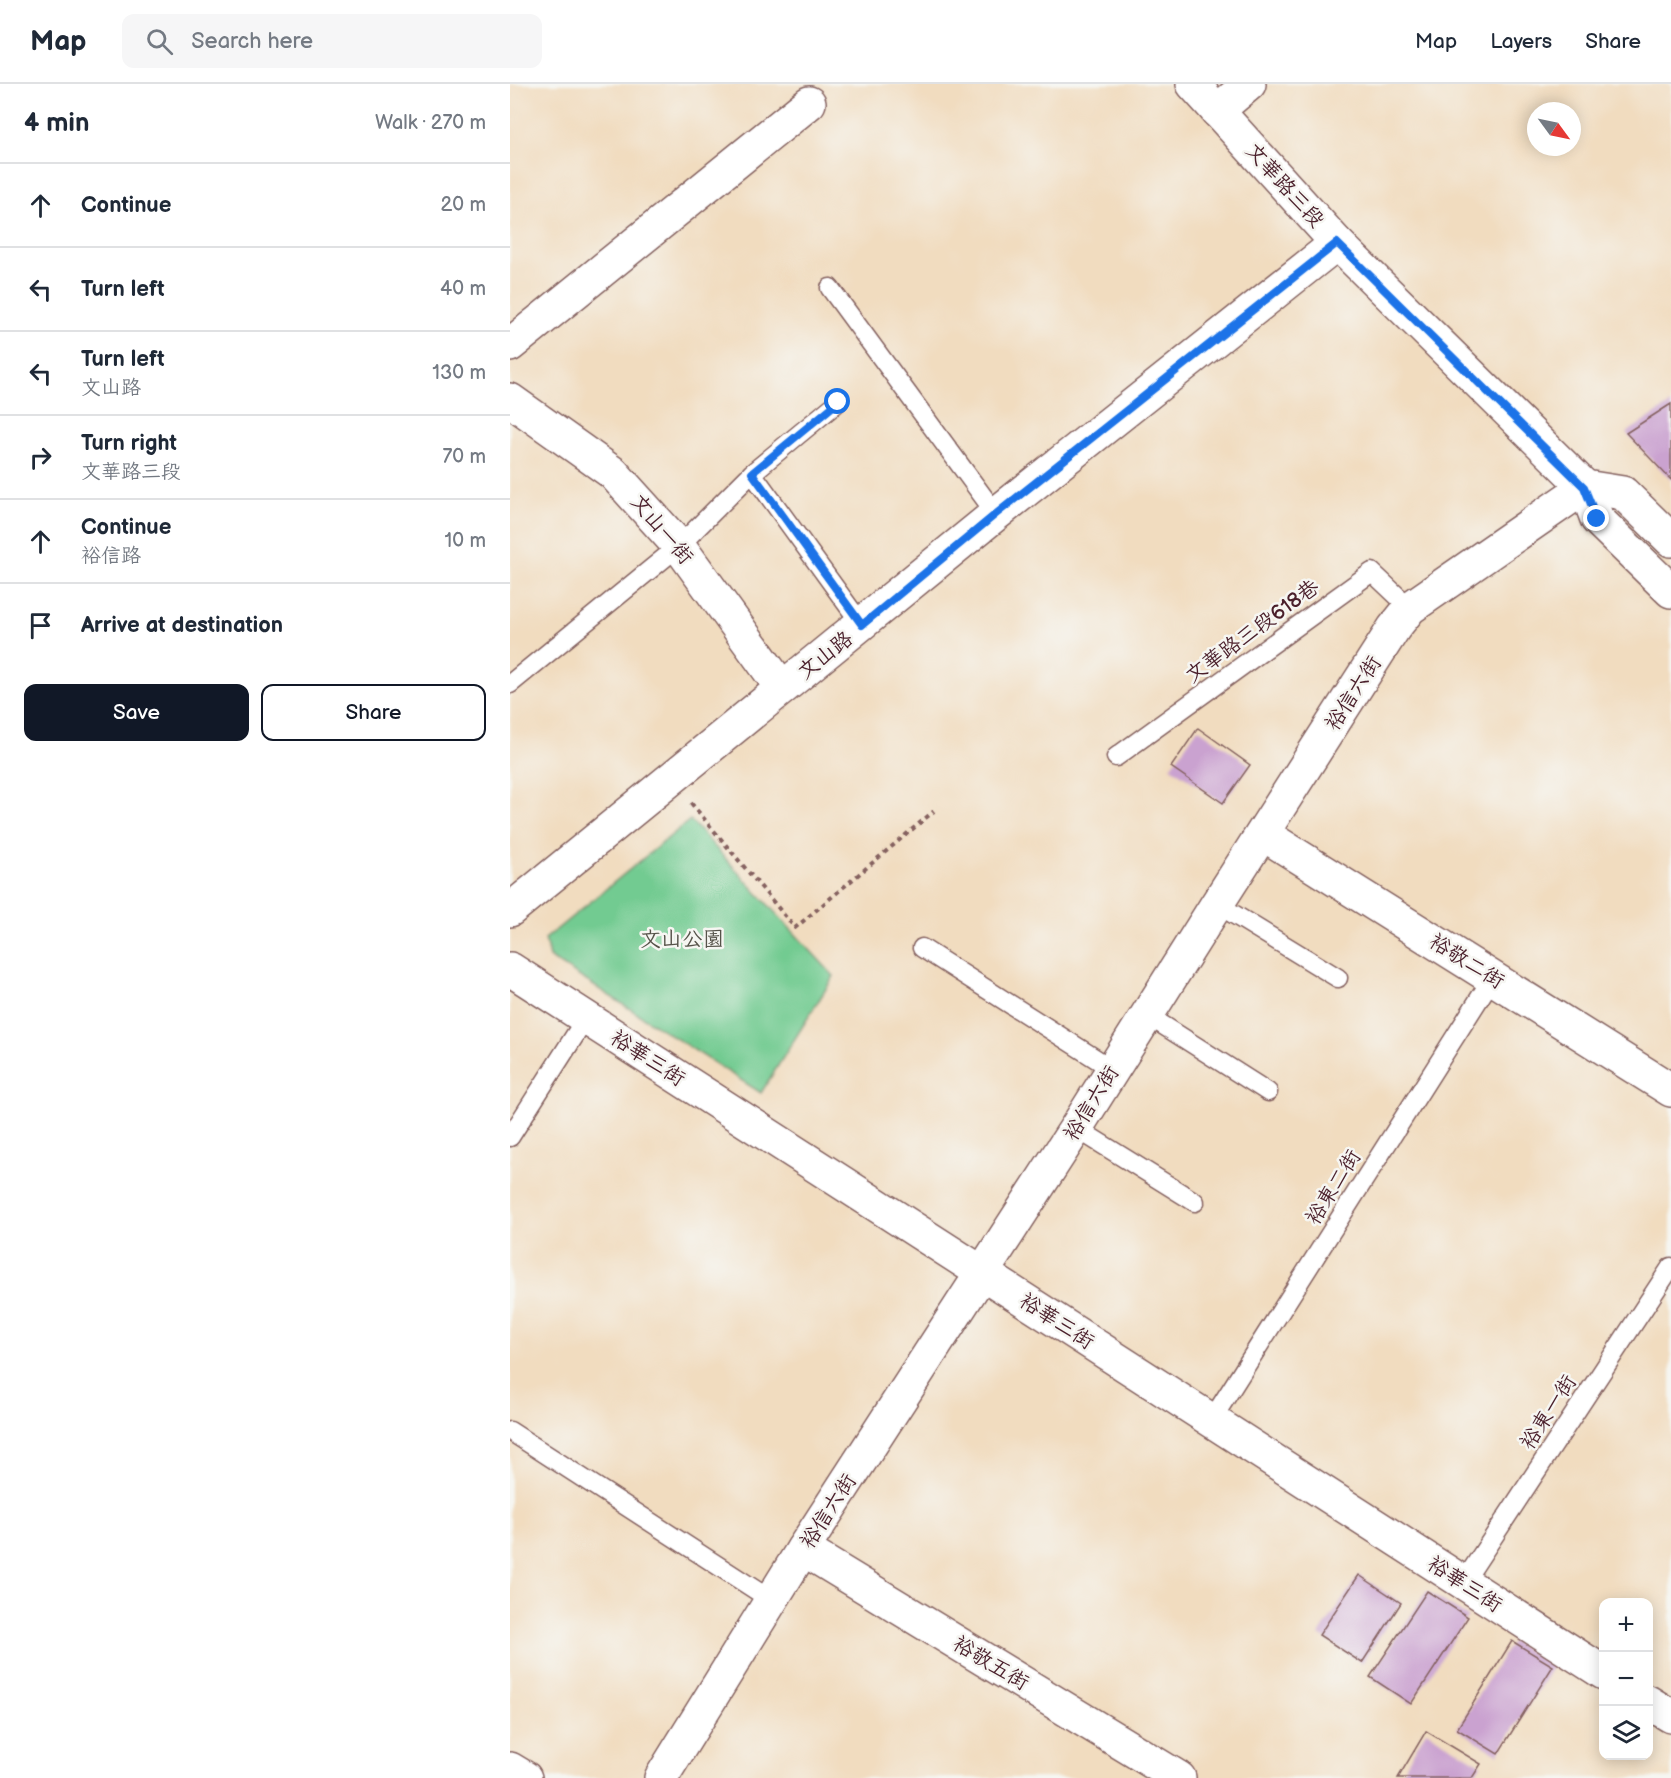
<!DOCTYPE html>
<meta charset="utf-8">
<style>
:root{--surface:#fff;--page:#f6f6f7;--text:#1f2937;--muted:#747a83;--line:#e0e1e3;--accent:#111827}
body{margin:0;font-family:"Balsamiq Sans","LXGW WenKai TC",sans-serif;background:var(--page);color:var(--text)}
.controls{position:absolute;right:18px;bottom:18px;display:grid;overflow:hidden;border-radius:12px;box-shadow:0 3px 15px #0003}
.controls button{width:54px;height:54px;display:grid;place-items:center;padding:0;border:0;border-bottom:2px solid var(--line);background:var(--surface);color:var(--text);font:30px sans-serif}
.compass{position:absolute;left:1017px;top:18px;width:54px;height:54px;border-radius:50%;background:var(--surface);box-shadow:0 3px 15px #0003;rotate:123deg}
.stop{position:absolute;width:18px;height:18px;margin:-14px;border:4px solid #1a73e8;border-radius:50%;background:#fff}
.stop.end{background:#1a73e8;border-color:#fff;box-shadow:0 2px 6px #0008}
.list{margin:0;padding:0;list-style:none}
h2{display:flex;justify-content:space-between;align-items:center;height:78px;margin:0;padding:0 24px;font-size:26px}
h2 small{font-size:20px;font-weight:400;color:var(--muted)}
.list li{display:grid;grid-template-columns:39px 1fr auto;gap:18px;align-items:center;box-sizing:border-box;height:84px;padding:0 24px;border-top:2px solid var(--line)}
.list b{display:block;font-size:22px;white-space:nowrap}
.list p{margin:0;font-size:20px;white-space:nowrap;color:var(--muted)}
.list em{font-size:20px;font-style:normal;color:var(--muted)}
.actions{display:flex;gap:12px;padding:18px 24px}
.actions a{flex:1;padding:14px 0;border:2px solid var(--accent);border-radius:12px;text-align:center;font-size:21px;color:var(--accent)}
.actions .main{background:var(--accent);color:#fff}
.icon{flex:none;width:33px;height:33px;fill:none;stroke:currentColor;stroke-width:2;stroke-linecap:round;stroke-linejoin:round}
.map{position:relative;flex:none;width:1161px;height:1694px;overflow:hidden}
header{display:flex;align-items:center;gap:36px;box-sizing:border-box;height:84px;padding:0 30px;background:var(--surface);border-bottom:2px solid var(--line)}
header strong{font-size:28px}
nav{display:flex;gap:33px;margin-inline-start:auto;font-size:21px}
.search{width:420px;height:54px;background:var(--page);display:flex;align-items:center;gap:15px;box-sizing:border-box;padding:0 21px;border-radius:12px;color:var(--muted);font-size:22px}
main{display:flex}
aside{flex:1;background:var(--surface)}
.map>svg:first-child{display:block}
.green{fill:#72cb91;stroke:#5e755e;stroke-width:1.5}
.building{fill:#caa2d0}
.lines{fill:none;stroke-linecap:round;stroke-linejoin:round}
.lane-casing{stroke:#84615f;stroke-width:21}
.street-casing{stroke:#84615f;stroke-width:36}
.secondary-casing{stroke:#84615f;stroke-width:36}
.path{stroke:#84615f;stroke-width:4;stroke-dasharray:4.5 4.5;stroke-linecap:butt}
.lane{stroke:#fff;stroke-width:18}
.street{stroke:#fff;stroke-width:33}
.secondary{stroke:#fff;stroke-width:33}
.route{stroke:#1a73e8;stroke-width:8}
.labels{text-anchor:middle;stroke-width:5;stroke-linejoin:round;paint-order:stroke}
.street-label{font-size:21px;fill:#4a1f2b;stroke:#f6f6f2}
.park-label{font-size:21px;fill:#56534a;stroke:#f6f6f2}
</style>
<header>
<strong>Map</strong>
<div class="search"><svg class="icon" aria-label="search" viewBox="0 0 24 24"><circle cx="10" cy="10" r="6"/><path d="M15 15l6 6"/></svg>Search here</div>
<nav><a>Map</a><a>Layers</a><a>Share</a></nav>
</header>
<main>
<aside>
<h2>4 min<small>Walk · 270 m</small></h2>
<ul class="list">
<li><svg class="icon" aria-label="ahead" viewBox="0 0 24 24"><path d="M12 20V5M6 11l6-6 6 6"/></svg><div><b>Continue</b></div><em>20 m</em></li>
<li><svg class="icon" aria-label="left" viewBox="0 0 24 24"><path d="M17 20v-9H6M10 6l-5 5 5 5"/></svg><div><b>Turn left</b></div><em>40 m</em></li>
<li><svg class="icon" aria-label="left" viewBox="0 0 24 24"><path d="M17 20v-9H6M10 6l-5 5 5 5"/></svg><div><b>Turn left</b><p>文山路</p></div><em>130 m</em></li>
<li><svg class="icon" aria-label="right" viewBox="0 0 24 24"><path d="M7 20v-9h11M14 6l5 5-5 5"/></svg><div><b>Turn right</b><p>文華路三段</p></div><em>70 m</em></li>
<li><svg class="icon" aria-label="ahead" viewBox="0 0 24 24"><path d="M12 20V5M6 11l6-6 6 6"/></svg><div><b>Continue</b><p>裕信路</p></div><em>10 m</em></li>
<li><svg class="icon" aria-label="arrive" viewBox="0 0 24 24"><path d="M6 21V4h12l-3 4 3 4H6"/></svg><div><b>Arrive at destination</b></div></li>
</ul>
<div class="actions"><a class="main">Save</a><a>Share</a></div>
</aside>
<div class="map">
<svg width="1161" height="1694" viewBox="0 0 1161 1694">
<rect width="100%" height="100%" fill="#f6f6f2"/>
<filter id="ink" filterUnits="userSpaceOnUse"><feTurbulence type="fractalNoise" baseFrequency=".0167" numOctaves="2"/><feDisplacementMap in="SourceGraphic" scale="12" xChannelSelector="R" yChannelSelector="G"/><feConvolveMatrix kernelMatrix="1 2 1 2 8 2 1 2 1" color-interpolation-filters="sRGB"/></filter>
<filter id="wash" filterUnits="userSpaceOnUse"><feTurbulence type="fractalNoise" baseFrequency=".008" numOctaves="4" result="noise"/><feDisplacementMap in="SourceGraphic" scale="24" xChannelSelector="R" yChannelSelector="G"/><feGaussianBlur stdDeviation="1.35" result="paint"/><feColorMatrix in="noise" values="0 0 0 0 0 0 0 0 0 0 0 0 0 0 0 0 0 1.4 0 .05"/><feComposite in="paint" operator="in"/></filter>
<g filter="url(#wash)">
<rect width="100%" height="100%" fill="#f1dcbf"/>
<path class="green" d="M180 736 324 892 251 1009 39 873 35 855Z"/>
<g id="blocks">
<g class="building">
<path d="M1161 320V396L1116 349Z"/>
<path d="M688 644 740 681 713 719 661 683Z"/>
<path d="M849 1491 891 1519 852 1579 809 1551Z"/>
<path d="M917 1507 958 1533 901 1620 860 1593Z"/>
<path d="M1002 1557 1043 1582 988 1670 947 1645Z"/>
<path d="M916 1647 971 1680 962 1694H888Z"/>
</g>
</g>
</g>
<g filter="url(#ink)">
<use href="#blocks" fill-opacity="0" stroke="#84615f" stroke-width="1.5"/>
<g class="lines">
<g class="lane-casing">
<g id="lane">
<path d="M320 204 486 430"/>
<path d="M242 389 352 541"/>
<path d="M0 600 169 462 242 389 328 318"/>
<path d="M606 673 862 488 900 524"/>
<path d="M707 820 828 894"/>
<path d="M412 864 602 985"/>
<path d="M637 931 758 1008"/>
<path d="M566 1044 685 1118"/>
<path d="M0 1053 76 934"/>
<path d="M701 1337 983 893"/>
<path d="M0 1347 261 1516"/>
<path d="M953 1499 1161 1183"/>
</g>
</g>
<g class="street-casing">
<g id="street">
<path d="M707 27 739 0"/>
<path d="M0 261 299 19"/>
<path d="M0 316 103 389 169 462 272 604"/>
<path d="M753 750 1161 1006"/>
<path d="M0 826 486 430 827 159"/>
<path d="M0 885 1094 1589"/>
<path d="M293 1465 669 1694"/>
<path d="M1138 1618 1161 1632"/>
<path d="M151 1694 293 1465 566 1044 707 820 884 544 900 524 1075 403"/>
</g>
</g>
<g class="secondary-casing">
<g id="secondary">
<path d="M683 0 827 159 1075 403 1087 435 1161 507"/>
<path d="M1075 403 1113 409 1161 456"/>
<path d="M0 1685 15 1694"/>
</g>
</g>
<path class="path" d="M181 719 285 844 424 727"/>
<use href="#lane" class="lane"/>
<use href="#street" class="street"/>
<use href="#secondary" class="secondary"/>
</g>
</g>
<g class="lines" filter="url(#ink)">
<path class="route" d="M328 318 242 389 352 541 486 430 827 159 1074 403 1087 435"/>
</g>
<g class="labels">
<g class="street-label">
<text transform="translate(775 101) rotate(48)" y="7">文華路三段</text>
<text transform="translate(152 445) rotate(50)" y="7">文山一街</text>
<text transform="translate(742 547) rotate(-36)" y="7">文華路三段618巷</text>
<text transform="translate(315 571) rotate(-38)" y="7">文山路</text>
<text transform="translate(843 609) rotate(-57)" y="7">裕信六街</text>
<text transform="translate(957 877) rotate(32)" y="7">裕敬二街</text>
<text transform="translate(138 974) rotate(33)" y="7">裕華三街</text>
<text transform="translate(581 1019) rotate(-58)" y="7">裕信六街</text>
<text transform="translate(823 1103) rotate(-58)" y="7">裕東二街</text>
<text transform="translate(547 1237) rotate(33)" y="7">裕華三街</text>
<text transform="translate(1038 1328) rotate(-57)" y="7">裕東一街</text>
<text transform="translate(318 1427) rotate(-57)" y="7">裕信六街</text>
<text transform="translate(955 1500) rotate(33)" y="7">裕華三街</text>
<text transform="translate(481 1579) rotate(31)" y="7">裕敬五街</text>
</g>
<g class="park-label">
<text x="172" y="862">文山公園</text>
</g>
</g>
</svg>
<div class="controls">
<button>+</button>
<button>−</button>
<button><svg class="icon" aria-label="layers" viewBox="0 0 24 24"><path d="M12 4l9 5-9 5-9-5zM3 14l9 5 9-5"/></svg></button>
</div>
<svg class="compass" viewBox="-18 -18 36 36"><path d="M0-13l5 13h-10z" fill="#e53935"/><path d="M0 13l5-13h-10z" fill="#747a83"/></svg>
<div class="stop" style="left:328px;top:318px"></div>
<div class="stop end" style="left:1087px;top:435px"></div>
</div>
</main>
